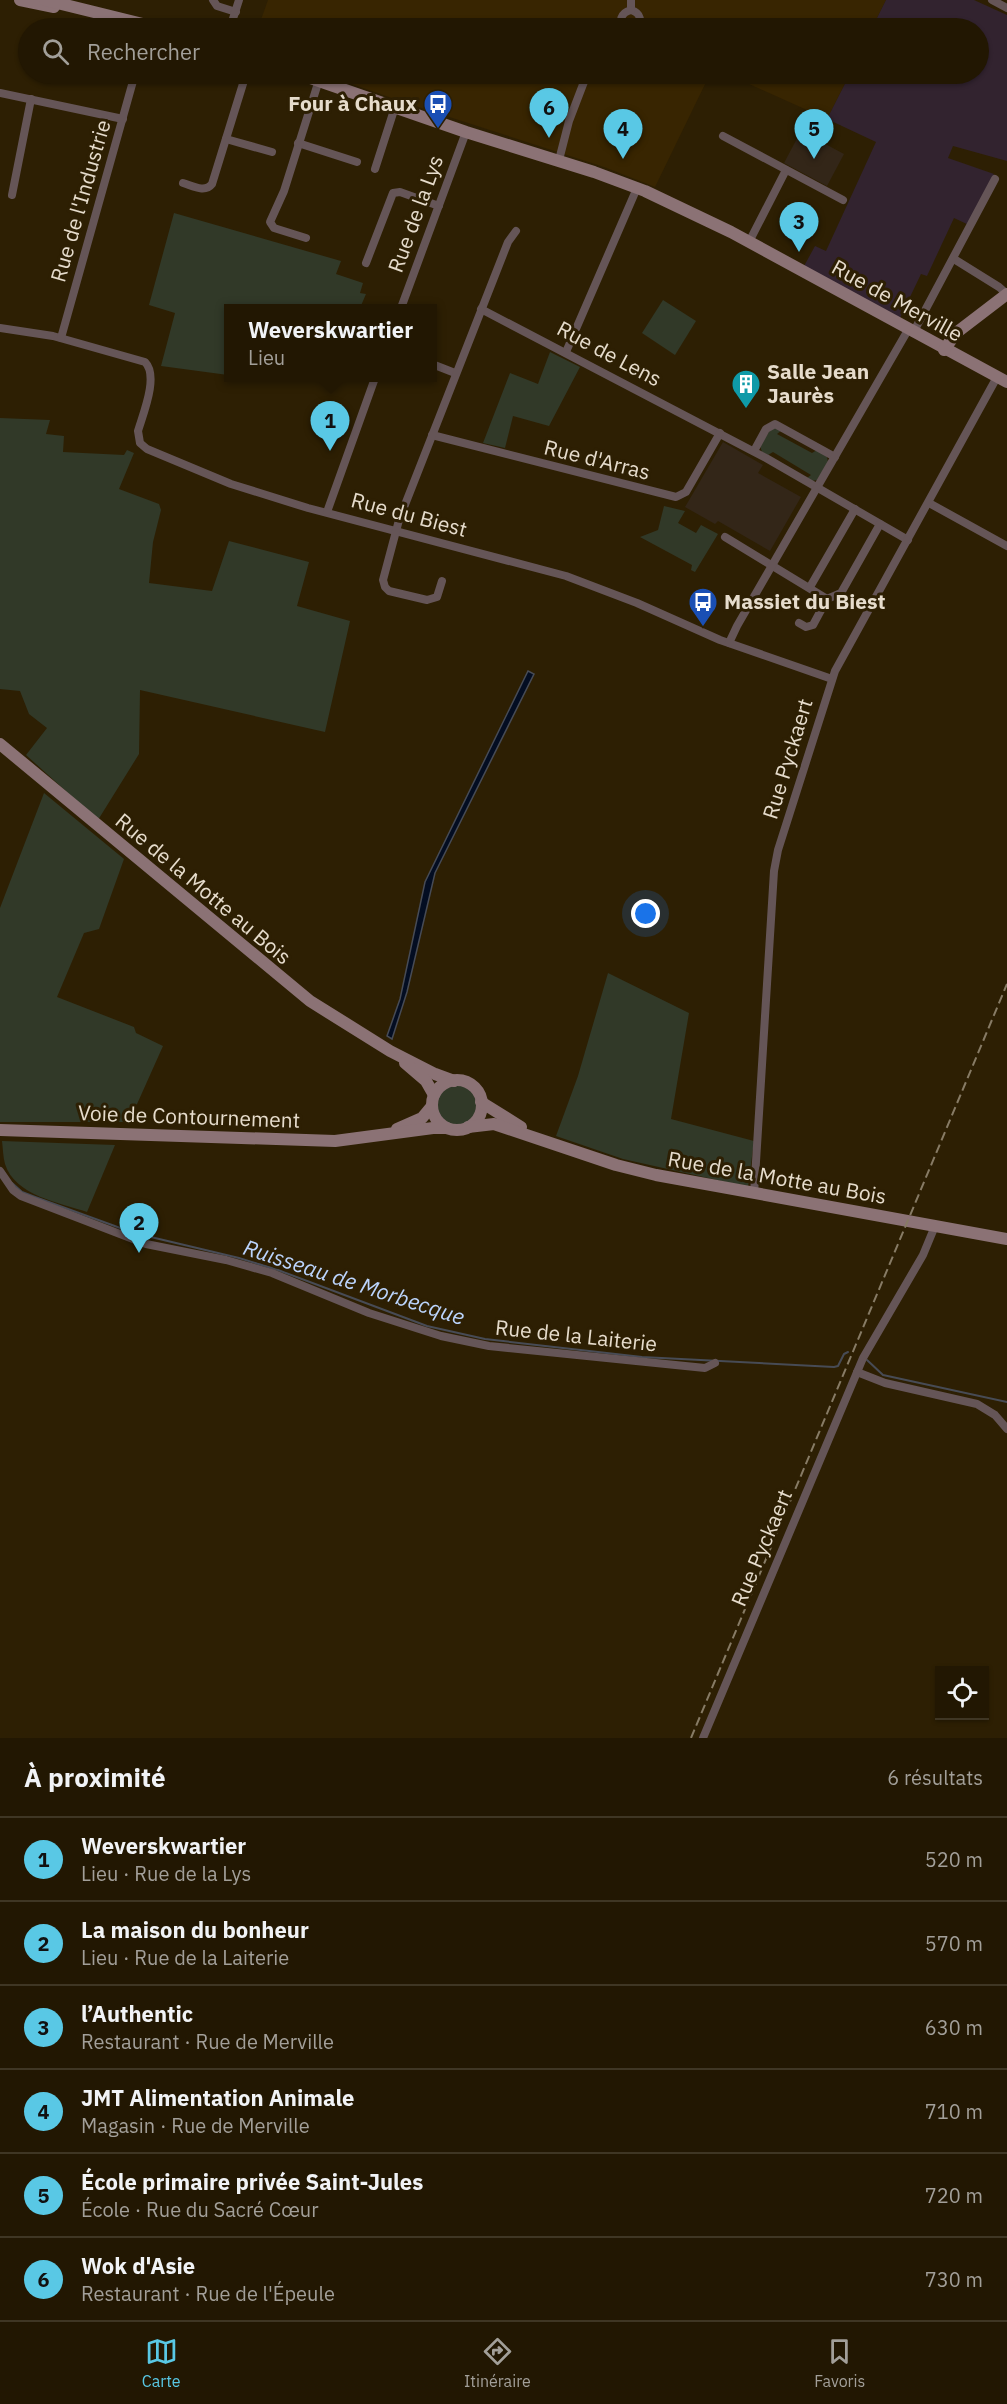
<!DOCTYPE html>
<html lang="fr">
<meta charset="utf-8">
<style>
:root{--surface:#221702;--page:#2a200c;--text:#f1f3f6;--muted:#a29f99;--line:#3f3624;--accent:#59c8e5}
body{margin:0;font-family:"IBM Plex Sans",sans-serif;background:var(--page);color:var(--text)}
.controls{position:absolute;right:18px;bottom:18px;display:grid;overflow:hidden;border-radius:0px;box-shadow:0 2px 4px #0004}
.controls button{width:54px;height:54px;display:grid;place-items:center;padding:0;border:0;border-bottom:2px solid var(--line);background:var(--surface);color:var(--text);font:30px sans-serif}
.you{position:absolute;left:646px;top:914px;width:21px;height:21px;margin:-15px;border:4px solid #fff;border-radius:50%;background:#1a73e8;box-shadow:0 0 0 9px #1a73e833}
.badge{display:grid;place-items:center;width:39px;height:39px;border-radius:50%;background:var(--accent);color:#111;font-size:20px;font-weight:700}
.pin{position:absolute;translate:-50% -50px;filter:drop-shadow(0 2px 3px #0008)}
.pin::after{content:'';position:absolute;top:32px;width:21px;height:18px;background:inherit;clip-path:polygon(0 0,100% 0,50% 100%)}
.popup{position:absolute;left:224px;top:304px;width:213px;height:78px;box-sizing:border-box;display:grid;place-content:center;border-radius:0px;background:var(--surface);filter:drop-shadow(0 2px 4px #0005);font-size:20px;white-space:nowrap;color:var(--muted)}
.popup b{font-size:22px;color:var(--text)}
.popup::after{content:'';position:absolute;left:50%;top:100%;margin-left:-12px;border:12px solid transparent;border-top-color:var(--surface)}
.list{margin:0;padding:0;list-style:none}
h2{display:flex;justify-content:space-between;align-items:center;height:78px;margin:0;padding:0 24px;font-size:26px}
h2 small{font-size:20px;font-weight:400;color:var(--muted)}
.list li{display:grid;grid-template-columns:39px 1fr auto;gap:18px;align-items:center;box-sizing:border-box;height:84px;padding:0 24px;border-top:2px solid var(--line)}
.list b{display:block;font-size:22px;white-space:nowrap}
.list p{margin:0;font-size:20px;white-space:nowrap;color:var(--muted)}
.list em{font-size:20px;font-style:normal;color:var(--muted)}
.icon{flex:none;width:33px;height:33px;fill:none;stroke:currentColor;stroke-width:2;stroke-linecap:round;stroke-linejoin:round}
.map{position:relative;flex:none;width:1007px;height:1738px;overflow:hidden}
.search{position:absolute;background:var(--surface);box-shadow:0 2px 4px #0004;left:18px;right:18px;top:18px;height:66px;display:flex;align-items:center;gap:15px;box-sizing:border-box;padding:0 21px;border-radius:33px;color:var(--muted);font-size:22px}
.sheet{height:582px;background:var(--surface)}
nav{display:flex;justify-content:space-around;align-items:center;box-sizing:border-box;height:84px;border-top:2px solid var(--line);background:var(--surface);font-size:16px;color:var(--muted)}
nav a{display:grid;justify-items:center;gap:3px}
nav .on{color:var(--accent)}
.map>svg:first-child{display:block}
.built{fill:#382501}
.industrial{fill:#32232f}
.education{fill:#332618}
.green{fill:#313928}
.water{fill:#030d22;stroke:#474b55;stroke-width:1.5}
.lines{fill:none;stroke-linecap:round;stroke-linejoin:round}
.stream{stroke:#474b55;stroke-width:2}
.street{stroke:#655557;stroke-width:8}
.secondary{stroke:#8b7275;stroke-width:12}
.rail{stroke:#877b65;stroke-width:2;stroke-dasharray:9 4.5;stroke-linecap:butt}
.labels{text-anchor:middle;stroke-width:6;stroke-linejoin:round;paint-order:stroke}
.poi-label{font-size:21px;font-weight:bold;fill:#e6dccc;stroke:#2d1f03;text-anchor:start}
.street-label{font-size:21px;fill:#e6dccc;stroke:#2d1f03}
.water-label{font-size:22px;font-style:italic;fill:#bbd4fc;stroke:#2d1f03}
</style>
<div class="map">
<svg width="1007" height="1738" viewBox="0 0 1007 1738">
<rect width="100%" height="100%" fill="#2d1f03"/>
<g class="built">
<path d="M268 0H886L872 28H258Z"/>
<path d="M323 74H710L655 187 604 167 406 103Z"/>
<path d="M727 74H850L827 119Z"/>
</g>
<path class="industrial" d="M886 0H974L1007 15V161L953 146 948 158 994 174 969 225 954 218 927 276 921 274 900 318 803 268 815 246 826 251 876 142 827 119 850 74H978V28H872Z"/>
<g class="education">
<path d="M801 131 844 154 827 186 784 163Z"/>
<path d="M723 442 763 465 758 473 801 497 770 551 718 521 715 524 685 507Z"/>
</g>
<g class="green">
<path d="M174 213 341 261 336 274 363 283 360 293 366 294 360 308H228V375L161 366 175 313 149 305Z"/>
<path d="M663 300 696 321 675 355 642 333Z"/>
<path d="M550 352 580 367 549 426 513 416 505 448 483 443 510 373 538 384Z"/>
<path d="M0 418 50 420 46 434 64 436 63 452 124 455 127 450 134 453 119 489 159 504 161 510 153 542 149 583 212 591 229 541 309 562 297 606 350 621 325 732 140 690 139 754 98 820 26 755 47 728 29 714 20 691 0 689Z"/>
<path d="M772 427 782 430 777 434 812 453 817 450 827 457 828 462 817 480 812 481 807 478 811 475 773 452 768 455 762 452 760 446Z"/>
<path d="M664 506 685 511 678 523 696 533 701 525 718 534 695 572 691 570 692 565 640 537 658 530Z"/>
<path d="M44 793 124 859 99 929 84 933 57 997 134 1027 136 1033 163 1046 129 1122H0V908Z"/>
<path d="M608 973 689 1013 671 1119 754 1141 748 1187 623 1159 556 1136 578 1076Z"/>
<circle cx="457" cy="1105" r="20"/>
<path d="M2 1141 115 1145 87 1212C61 1203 15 1196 5 1164 3 1157 3 1149 2 1141Z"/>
</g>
<path class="water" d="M528 671 534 674 435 873 407 992 392 1039 387 1036 400 999 425 882Z"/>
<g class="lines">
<g class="stream">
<path d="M12 1183 22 1192 35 1197 134 1233 239 1258 278 1270 427 1326 485 1339 642 1357 834 1367 838 1366 844 1354 848 1352"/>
<path d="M867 1360 883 1375 1007 1402"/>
</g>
<g class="street">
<path d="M213 0 217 6 236 12"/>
<path d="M992 0 1007 8"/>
<path d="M631 10C641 13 643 22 635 28"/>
<path d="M631 10V0"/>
<path d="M230 28 239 0"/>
<path d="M626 28C618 22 620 13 631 10"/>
<path d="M0 93 123 119"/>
<path d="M723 136 843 200"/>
<path d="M226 139 272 152"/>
<path d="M298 143 357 162"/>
<path d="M559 160 569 121 587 74"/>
<path d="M375 169 395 107"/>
<path d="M183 183C193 186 205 193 212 184L246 74"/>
<path d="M12 195 31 99"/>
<path d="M306 238 274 228 270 222 284 191 319 80"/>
<path d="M749 242 786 170"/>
<path d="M954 259 999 287 1007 294"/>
<path d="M366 263 393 193 400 192 439 206"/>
<path d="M401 308 466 132"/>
<path d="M481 309 766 458 908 540"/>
<path d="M0 328 53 336 145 362C159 376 143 414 138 431L140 443 147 449 231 484 308 508 566 576 637 603 720 640 832 679"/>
<path d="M913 333 995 179"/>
<path d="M61 338 135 74"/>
<path d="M566 352 637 188"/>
<path d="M432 364 455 373"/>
<path d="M432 435 676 497 686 492 720 433"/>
<path d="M754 451 766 429 775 424 835 457"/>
<path d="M929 503 1007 546"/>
<path d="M327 512 375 378"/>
<path d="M725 537 827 599"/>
<path d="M442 581 437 597 427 600 389 591 385 587 383 580 399 520 508 242 516 231"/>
<path d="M810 587 855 509"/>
<path d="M799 623 806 627 813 625 827 599 841 593 880 524"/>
<path d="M729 643 737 626 908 330"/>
<path d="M0 1171 13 1190 21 1196 146 1244 226 1260 272 1273 369 1313 441 1336 489 1346 705 1368 715 1363"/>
<path d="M754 1194 774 871 778 850 835 671 997 377"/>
<path d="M857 1372 885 1383 977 1404 995 1415 1007 1429"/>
<path d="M703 1738 863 1358 923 1255 935 1226"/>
</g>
<g class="secondary">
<path d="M20 0 54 7"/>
<path d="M45 0 159 28"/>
<path d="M299 74 466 132 594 172 645 191 731 232 1007 382"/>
<path d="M944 350 956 333 1007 294"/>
<path d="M0 744 310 1001 390 1051 435 1074 454 1081"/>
<path d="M405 1063 426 1081 434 1095"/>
<circle cx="457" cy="1105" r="25"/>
<path d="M481 1102 521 1127"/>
<path d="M468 1127 494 1124 616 1165 656 1175 1007 1239"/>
<path d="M397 1129 422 1118 432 1106"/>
<path d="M0 1130 335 1141 433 1128H447"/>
</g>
<path class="rail" d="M691 1738 1007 984"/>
</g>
<defs>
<g id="bus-pin" transform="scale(1.5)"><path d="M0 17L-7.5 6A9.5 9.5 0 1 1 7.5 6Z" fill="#1a4fb4" stroke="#2d1f03"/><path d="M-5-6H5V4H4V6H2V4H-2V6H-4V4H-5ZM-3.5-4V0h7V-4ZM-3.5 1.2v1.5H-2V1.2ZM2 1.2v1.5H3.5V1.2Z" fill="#fff"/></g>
<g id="building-pin" transform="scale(1.5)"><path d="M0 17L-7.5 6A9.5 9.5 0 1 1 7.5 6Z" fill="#0f9aa8" stroke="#2d1f03"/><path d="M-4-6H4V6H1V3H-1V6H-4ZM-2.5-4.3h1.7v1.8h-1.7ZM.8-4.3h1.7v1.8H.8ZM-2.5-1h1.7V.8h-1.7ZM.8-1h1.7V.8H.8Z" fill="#fff"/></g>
</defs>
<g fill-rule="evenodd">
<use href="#bus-pin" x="438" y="104"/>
<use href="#building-pin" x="746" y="384"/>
<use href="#bus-pin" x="703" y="602"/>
</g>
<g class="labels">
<g class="poi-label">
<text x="417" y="111" text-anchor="end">Four à Chaux</text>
<text x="767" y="379">Salle Jean<tspan x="767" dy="24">Jaurès</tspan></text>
<text x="724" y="609">Massiet du Biest</text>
</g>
<g class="street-label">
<text transform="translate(81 201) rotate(-74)" y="7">Rue de l'Industrie</text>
<text transform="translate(416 214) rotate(-70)" y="7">Rue de la Lys</text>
<text transform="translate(897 301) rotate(29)" y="7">Rue de Merville</text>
<text transform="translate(609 354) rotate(28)" y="7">Rue de Lens</text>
<text transform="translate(597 460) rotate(14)" y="7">Rue d'Arras</text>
<text transform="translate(409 515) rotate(15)" y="7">Rue du Biest</text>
<text transform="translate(788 759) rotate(-73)" y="7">Rue Pyckaert</text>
<text transform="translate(203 889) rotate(40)" y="7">Rue de la Motte au Bois</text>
<text transform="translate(189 1117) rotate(2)" y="7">Voie de Contournement</text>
<text transform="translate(777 1178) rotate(10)" y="7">Rue de la Motte au Bois</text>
<text transform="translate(576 1336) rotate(6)" y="7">Rue de la Laiterie</text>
<text transform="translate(762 1548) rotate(-67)" y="7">Rue Pyckaert</text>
</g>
<g class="water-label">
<text transform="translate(354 1282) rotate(18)" y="8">Ruisseau de Morbecque</text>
</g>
</g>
</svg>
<div class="controls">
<button><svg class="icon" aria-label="locate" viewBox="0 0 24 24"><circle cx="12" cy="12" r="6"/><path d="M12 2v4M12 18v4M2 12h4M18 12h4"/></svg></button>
</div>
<div class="you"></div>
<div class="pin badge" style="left:330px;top:451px">1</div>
<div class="popup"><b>Weverskwartier</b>Lieu</div>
<div class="pin badge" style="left:139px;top:1253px">2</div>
<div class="pin badge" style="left:799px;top:252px">3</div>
<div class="pin badge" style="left:623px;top:159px">4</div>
<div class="pin badge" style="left:814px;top:159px">5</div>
<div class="pin badge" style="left:549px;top:138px">6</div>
<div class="search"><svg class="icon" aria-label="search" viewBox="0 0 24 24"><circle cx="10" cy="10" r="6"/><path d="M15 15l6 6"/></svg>Rechercher</div>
</div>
<section class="sheet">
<h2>À proximité<small>6 résultats</small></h2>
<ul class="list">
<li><span class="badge">1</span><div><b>Weverskwartier</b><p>Lieu · Rue de la Lys</p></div><em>520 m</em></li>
<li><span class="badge">2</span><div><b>La maison du bonheur</b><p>Lieu · Rue de la Laiterie</p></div><em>570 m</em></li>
<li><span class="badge">3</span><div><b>l’Authentic</b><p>Restaurant · Rue de Merville</p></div><em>630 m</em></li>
<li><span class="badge">4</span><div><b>JMT Alimentation Animale</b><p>Magasin · Rue de Merville</p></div><em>710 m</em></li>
<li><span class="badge">5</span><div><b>École primaire privée Saint-Jules</b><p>École · Rue du Sacré Cœur</p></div><em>720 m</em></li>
<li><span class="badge">6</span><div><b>Wok d'Asie</b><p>Restaurant · Rue de l'Épeule</p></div><em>730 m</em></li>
</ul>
</section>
<nav>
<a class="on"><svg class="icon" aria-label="map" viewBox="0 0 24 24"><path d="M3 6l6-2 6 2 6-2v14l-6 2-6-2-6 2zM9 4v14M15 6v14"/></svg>Carte</a>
<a><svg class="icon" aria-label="directions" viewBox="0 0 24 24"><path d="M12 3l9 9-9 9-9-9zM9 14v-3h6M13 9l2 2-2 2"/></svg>Itinéraire</a>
<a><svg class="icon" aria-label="saved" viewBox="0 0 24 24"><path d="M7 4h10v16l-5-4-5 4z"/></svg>Favoris</a>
</nav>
